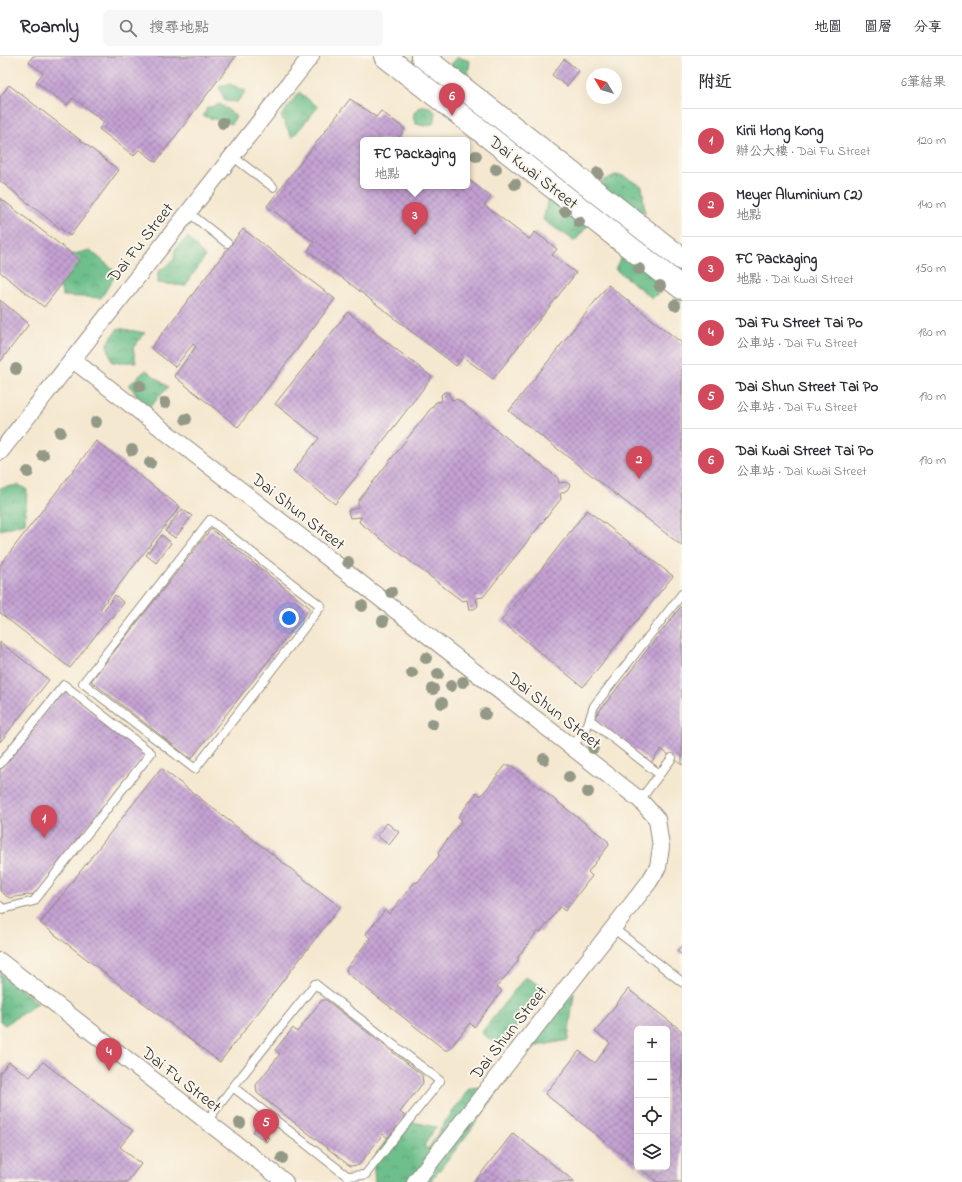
<!DOCTYPE html>
<html lang="zh-TW">
<meta charset="utf-8">
<style>
:root{--surface:#fff;--page:#f7f7f7;--text:#2b2b33;--muted:#7c7c81;--line:#e1e1e2;--accent:#d1495b}
body{margin:0;font-family:"Indie Flower","LXGW WenKai TC",sans-serif;background:var(--page);color:var(--text)}
.controls{position:absolute;right:12px;bottom:12px;display:grid;overflow:hidden;border-radius:6px;box-shadow:0 4px 16px #0002}
.controls button{width:36px;height:36px;display:grid;place-items:center;padding:0;border:0;border-bottom:1px solid var(--line);background:var(--surface);color:var(--text);font:20px sans-serif}
.compass{position:absolute;left:586px;top:12px;width:36px;height:36px;border-radius:50%;background:var(--surface);box-shadow:0 4px 16px #0002;rotate:308deg}
.you{position:absolute;left:289px;top:562px;width:14px;height:14px;margin:-10px;border:3px solid #fff;border-radius:50%;background:#1a73e8;box-shadow:0 0 0 6px #1a73e833}
.badge{display:grid;place-items:center;width:26px;height:26px;border-radius:50%;background:var(--accent);color:#fff;font-size:13px;font-weight:700}
.pin{position:absolute;translate:-50% -33px;filter:drop-shadow(0 1px 2px #0008)}
.pin::after{content:'';position:absolute;top:21px;width:14px;height:12px;background:inherit;clip-path:polygon(0 0,100% 0,50% 100%)}
.popup{position:absolute;left:360px;top:81px;width:110px;height:52px;box-sizing:border-box;display:grid;place-content:center;border-radius:6px;background:var(--surface);filter:drop-shadow(0 1px 3px #0005);font-size:13px;white-space:nowrap;color:var(--muted)}
.popup b{font-size:15px;color:var(--text)}
.popup::after{content:'';position:absolute;left:50%;top:100%;margin-left:-8px;border:8px solid transparent;border-top-color:var(--surface)}
.list{margin:0;padding:0;list-style:none}
h2{display:flex;justify-content:space-between;align-items:center;height:52px;margin:0;padding:0 16px;font-size:17px}
h2 small{font-size:13px;font-weight:400;color:var(--muted)}
.list li{display:grid;grid-template-columns:26px 1fr auto;gap:12px;align-items:center;box-sizing:border-box;height:64px;padding:0 16px;border-top:1px solid var(--line)}
.list b{display:block;font-size:15px;white-space:nowrap}
.list p{margin:0;font-size:13px;white-space:nowrap;color:var(--muted)}
.list em{font-size:13px;font-style:normal;color:var(--muted)}
.icon{flex:none;width:22px;height:22px;fill:none;stroke:currentColor;stroke-width:2;stroke-linecap:round;stroke-linejoin:round}
.map{position:relative;flex:none;width:682px;height:1126px;overflow:hidden}
header{display:flex;align-items:center;gap:24px;box-sizing:border-box;height:56px;padding:0 20px;background:var(--surface);border-bottom:1px solid var(--line)}
header strong{font-size:19px}
nav{display:flex;gap:22px;margin-inline-start:auto;font-size:14px}
.search{width:280px;height:36px;background:var(--page);display:flex;align-items:center;gap:10px;box-sizing:border-box;padding:0 14px;border-radius:6px;color:var(--muted);font-size:15px}
main{display:flex}
aside{flex:1;background:var(--surface)}
.map>svg:first-child{display:block}
.forest{fill:url(#forest-crowns);stroke:#4c755c}
.building{fill:url(#building-cross-hatch)}
.lines{fill:none;stroke-linecap:round;stroke-linejoin:round}
.lane-casing{stroke:#908a7e;stroke-width:10}
.street-casing{stroke:#908a7e;stroke-width:18}
.secondary-casing{stroke:#908a7e;stroke-width:24}
.lane{stroke:#fff;stroke-width:8}
.street{stroke:#fff;stroke-width:16}
.secondary{stroke:#fff;stroke-width:22}
.tree{fill:#939986}
.labels{text-anchor:middle;stroke-width:4;stroke-linejoin:round;paint-order:stroke}
.street-label{font-size:17px;fill:#2b2b2b;stroke:#fbf7ec}
</style>
<header>
<strong>Roamly</strong>
<div class="search"><svg class="icon" aria-label="search" viewBox="0 0 24 24"><circle cx="10" cy="10" r="6"/><path d="M15 15l6 6"/></svg>搜尋地點</div>
<nav><a>地圖</a><a>圖層</a><a>分享</a></nav>
</header>
<main>
<div class="map">
<svg width="682" height="1126" viewBox="0 0 682 1126">
<defs>
<pattern id="forest-crowns" width="20" height="18" patternUnits="userSpaceOnUse"><rect width="20" height="18" fill="#6ebf8c"/><path d="M2 6a3 3 0 1 1 6 0M12 15a3 3 0 1 1 6 0" fill="none" stroke="#5b9b73"/></pattern>
<pattern id="building-cross-hatch" width="8" height="8" patternUnits="userSpaceOnUse"><rect width="8" height="8" fill="#c4a1d3"/><path d="M0 0l8 8M0 8l8-8" fill="none" stroke="#9f83ab"/></pattern>
</defs>
<rect width="100%" height="100%" fill="#fbf7ec"/>
<filter id="ink" filterUnits="userSpaceOnUse"><feTurbulence type="fractalNoise" baseFrequency=".025" numOctaves="2"/><feDisplacementMap in="SourceGraphic" scale="8" xChannelSelector="R" yChannelSelector="G"/><feConvolveMatrix kernelMatrix="1 2 1 2 8 2 1 2 1" color-interpolation-filters="sRGB"/></filter>
<filter id="wash" filterUnits="userSpaceOnUse"><feTurbulence type="fractalNoise" baseFrequency=".012" numOctaves="4" result="noise"/><feDisplacementMap in="SourceGraphic" scale="16" xChannelSelector="R" yChannelSelector="G"/><feGaussianBlur stdDeviation="0.9" result="paint"/><feColorMatrix in="noise" values="0 0 0 0 0 0 0 0 0 0 0 0 0 0 0 0 0 1.4 0 .05"/><feComposite in="paint" operator="in"/></filter>
<g filter="url(#wash)">
<rect width="100%" height="100%" fill="#f5e8d0"/>
<g class="forest">
<path d="M458 1 470 5 468 19 458 21 451 8Z"/>
<path d="M230 28 246 35 237 46 225 45 219 31Z"/>
<path d="M299 36 318 51 292 82 281 60Z"/>
<path d="M220 48 236 60 231 68 203 60 207 52Z"/>
<path d="M422 50C434 49 439 59 433 68L424 70 416 68C411 61 414 53 422 50Z"/>
<path d="M615 119 623 120 642 130 645 157 630 164 601 126Z"/>
<path d="M549 140 593 163 575 185 543 164Z"/>
<path d="M188 181 205 201 185 230 158 227V216L174 204 175 193Z"/>
<path d="M90 194 117 217 101 242 63 240 53 211 63 201Z"/>
<path d="M623 197 674 225 652 242 615 213Z"/>
<path d="M118 272 145 277 133 292 136 306H112L107 288Z"/>
<path d="M146 314 168 331 150 351 140 343 129 329Z"/>
<path d="M19 429 27 434 25 467 0 474V432Z"/>
<path d="M0 917 38 947 5 969 0 965Z"/>
<path d="M525 921 549 934 500 990 481 977Z"/>
<path d="M574 937 568 984 528 992 556 957Z"/>
<path d="M501 1031 467 1079 430 1126H375L373 1103 388 1082 413 1066 436 1071 424 1090 428 1093 445 1066 469 1033Z"/>
</g>
<g id="blocks">
<g class="building">
<path d="M33 0H236L156 106 139 93 134 100 99 73 104 66 73 42 67 49 36 26 43 17 29 6Z"/>
<path d="M564 3 579 15 567 30 552 19Z"/>
<path d="M9 29 119 114 70 180 0 125V41Z"/>
<path d="M350 43 376 61 381 55 405 73 399 81 402 84H363V130H467V124L468 123 491 141 484 149 529 183 535 176 557 193 552 199 576 217 493 323 463 301 456 310 308 195 314 186 267 150Z"/>
<path d="M0 142 80 204 44 251 0 216Z"/>
<path d="M243 173 335 243 238 371 174 320 196 291 193 288 175 311 151 292Z"/>
<path d="M608 229 682 287V490L509 355Z"/>
<path d="M0 244 29 268 0 306Z"/>
<path d="M348 256 432 321 335 448 293 415 319 382 275 348Z"/>
<path d="M444 336H448L452 344 457 343 558 422 559 427 566 426 570 429 567 434 560 438 561 443 483 541 476 542 478 550 474 553H469L467 544 462 545 359 466 361 461 350 462 348 455 358 451V445L436 346 442 345 441 339Z"/>
<path d="M96 385 180 451 100 553 103 555 115 539 124 547 112 562 110 561 70 612 0 557V509Z"/>
<path d="M182 453 192 460 175 482 165 475Z"/>
<path d="M587 454 673 520 583 631 501 565Z"/>
<path d="M211 473 310 552 191 703 91 625Z"/>
<path d="M162 479 171 487 156 507 146 499Z"/>
<path d="M682 549V709L661 693 651 707 594 662Z"/>
<path d="M0 586 49 624 0 686Z"/>
<path d="M63 634 146 697 34 838 9 842 0 835V714Z"/>
<path d="M506 709H510L608 785 609 789 588 816 592 820 565 855 560 851 541 876H537L518 901V905L497 931 502 935 474 971 470 967 449 994H445L347 917 346 913 370 882 366 878 385 854 389 858 414 827 418 826 439 800 438 796 462 764 458 761 477 736 481 740Z"/>
<path d="M161 712 340 851 220 1006 40 867Z"/>
<path d="M387 767 399 776 389 789 377 780Z"/>
<path d="M682 889V899L677 895Z"/>
<path d="M628 933 682 975V1126H657L638 1111H667V973H637V1111L545 1038 579 995 595 1007 610 987 595 976Z"/>
<path d="M322 944H326L422 1019 423 1027 400 1056 405 1060 388 1082 383 1078 359 1109 350 1110 257 1037 256 1029 280 998 275 994 293 972 297 976Z"/>
<path d="M9 1006 30 1021 43 1006 133 1075 120 1091 141 1108 127 1126H0V1017Z"/>
<path d="M256 1071 269 1082 266 1086 253 1076Z"/>
<path d="M513 1077 575 1126H474Z"/>
</g>
</g>
</g>
<g filter="url(#ink)">
<use href="#blocks" fill-opacity="0" stroke="#908a7e" stroke-width="1"/>
<g class="lines">
<g class="lane-casing">
<g id="lane">
<path d="M232 100 273 131"/>
<path d="M188 156 227 187"/>
<path d="M210 464 321 550 195 713 83 627Z"/>
<path d="M590 664 659 718"/>
<path d="M572 691 587 671 594 650 682 538"/>
<path d="M0 708 64 629 151 697 34 845 3 853 0 850"/>
<path d="M640 744 672 702"/>
<path d="M613 872 682 926"/>
<path d="M315 928 440 1025 365 1119 347 1120 233 1031Z"/>
<path d="M207 1065 233 1031"/>
</g>
</g>
<g class="street-casing">
<g id="street">
<path d="M73 304 640 744 657 763 661 791 658 811 649 826 415 1126"/>
<path d="M0 396 311 0"/>
<path d="M0 905 285 1126"/>
</g>
</g>
<g class="secondary-casing">
<g id="secondary">
<path d="M385 0 682 232"/>
<path d="M422 0 682 203"/>
</g>
</g>
<use href="#lane" class="lane"/>
<use href="#street" class="street"/>
<use href="#secondary" class="secondary"/>
</g>
<g class="tree">
<circle cx="223" cy="67" r="6"/>
<circle cx="476" cy="100" r="6"/>
<circle cx="496" cy="113" r="6"/>
<circle cx="598" cy="117" r="6"/>
<circle cx="515" cy="128" r="6"/>
<circle cx="565" cy="155" r="6"/>
<circle cx="579" cy="166" r="6"/>
<circle cx="639" cy="213" r="6"/>
<circle cx="660" cy="230" r="6"/>
<circle cx="675" cy="249" r="6"/>
<circle cx="16" cy="313" r="6"/>
<circle cx="140" cy="330" r="6"/>
<circle cx="165" cy="347" r="6"/>
<circle cx="186" cy="363" r="6"/>
<circle cx="96" cy="366" r="6"/>
<circle cx="60" cy="376" r="6"/>
<circle cx="132" cy="394" r="6"/>
<circle cx="43" cy="399" r="6"/>
<circle cx="150" cy="407" r="6"/>
<circle cx="28" cy="416" r="6"/>
<circle cx="348" cy="506" r="6"/>
<circle cx="391" cy="536" r="6"/>
<circle cx="362" cy="550" r="6"/>
<circle cx="383" cy="565" r="6"/>
<circle cx="426" cy="602" r="6"/>
<circle cx="412" cy="617" r="6"/>
<circle cx="438" cy="618" r="6"/>
<circle cx="463" cy="626" r="6"/>
<circle cx="451" cy="630" r="6"/>
<circle cx="433" cy="633" r="6"/>
<circle cx="442" cy="647" r="6"/>
<circle cx="485" cy="658" r="6"/>
<circle cx="432" cy="668" r="6"/>
<circle cx="593" cy="692" r="6"/>
<circle cx="544" cy="703" r="6"/>
<circle cx="569" cy="721" r="6"/>
<circle cx="588" cy="736" r="6"/>
<circle cx="240" cy="1067" r="6"/>
<circle cx="282" cy="1102" r="6"/>
</g>
</g>
<g class="labels">
<g class="street-label">
<text transform="translate(534 116) rotate(38)" y="6">Dai Kwai Street</text>
<text transform="translate(140 186) rotate(-52)" y="6">Dai Fu Street</text>
<text transform="translate(299 455) rotate(38)" y="6">Dai Shun Street</text>
<text transform="translate(555 654) rotate(38)" y="6">Dai Shun Street</text>
<text transform="translate(508 976) rotate(-52)" y="6">Dai Shun Street</text>
<text transform="translate(182 1023) rotate(38)" y="6">Dai Fu Street</text>
</g>
</g>
</svg>
<div class="controls">
<button>+</button>
<button>−</button>
<button><svg class="icon" aria-label="locate" viewBox="0 0 24 24"><circle cx="12" cy="12" r="6"/><path d="M12 2v4M12 18v4M2 12h4M18 12h4"/></svg></button>
<button><svg class="icon" aria-label="layers" viewBox="0 0 24 24"><path d="M12 4l9 5-9 5-9-5zM3 14l9 5 9-5"/></svg></button>
</div>
<svg class="compass" viewBox="-18 -18 36 36"><path d="M0-13l5 13h-10z" fill="#e53935"/><path d="M0 13l5-13h-10z" fill="#7c7c81"/></svg>
<div class="you"></div>
<div class="pin badge" style="left:44px;top:782px">1</div>
<div class="pin badge" style="left:639px;top:423px">2</div>
<div class="pin badge" style="left:415px;top:179px">3</div>
<div class="popup"><b>FC Packaging</b>地點</div>
<div class="pin badge" style="left:109px;top:1015px">4</div>
<div class="pin badge" style="left:266px;top:1086px">5</div>
<div class="pin badge" style="left:452px;top:60px">6</div>
</div>
<aside>
<h2>附近<small>6筆結果</small></h2>
<ul class="list">
<li><span class="badge">1</span><div><b>Kirii Hong Kong</b><p>辦公大樓 · Dai Fu Street</p></div><em>120 m</em></li>
<li><span class="badge">2</span><div><b>Meyer Aluminium (2)</b><p>地點</p></div><em>140 m</em></li>
<li><span class="badge">3</span><div><b>FC Packaging</b><p>地點 · Dai Kwai Street</p></div><em>150 m</em></li>
<li><span class="badge">4</span><div><b>Dai Fu Street Tai Po</b><p>公車站 · Dai Fu Street</p></div><em>180 m</em></li>
<li><span class="badge">5</span><div><b>Dai Shun Street Tai Po</b><p>公車站 · Dai Fu Street</p></div><em>190 m</em></li>
<li><span class="badge">6</span><div><b>Dai Kwai Street Tai Po</b><p>公車站 · Dai Kwai Street</p></div><em>190 m</em></li>
</ul>
</aside>
</main>
